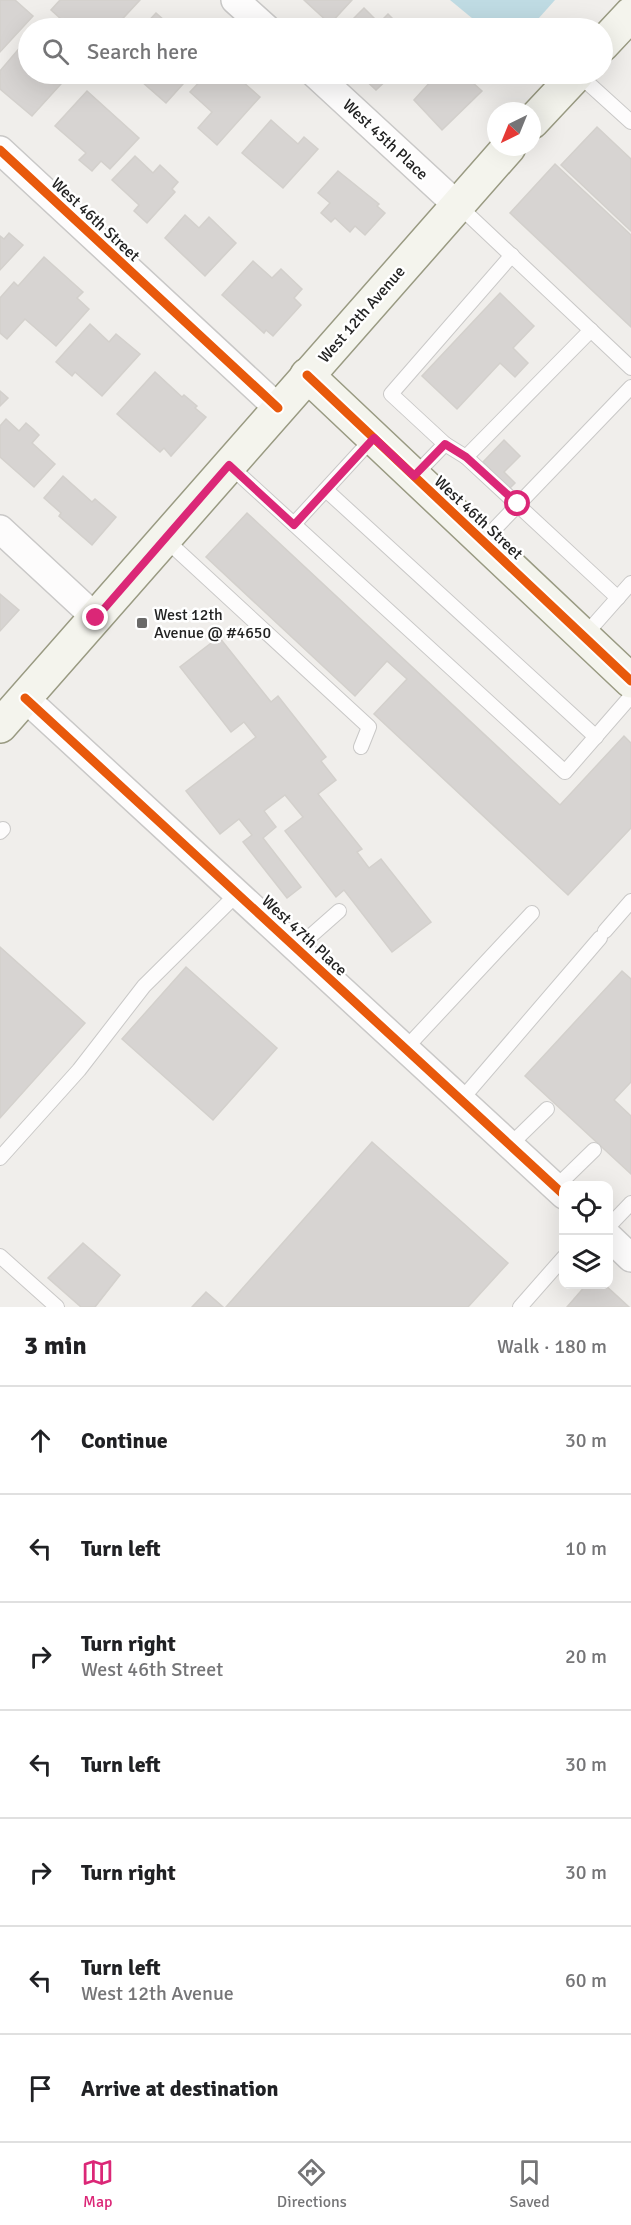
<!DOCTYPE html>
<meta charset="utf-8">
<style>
:root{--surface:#fff;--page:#f2f2f2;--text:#202124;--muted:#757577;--line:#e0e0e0;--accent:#db2777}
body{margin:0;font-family:Signika,sans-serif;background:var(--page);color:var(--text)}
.controls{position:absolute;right:18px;bottom:18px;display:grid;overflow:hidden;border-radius:12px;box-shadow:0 6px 24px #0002}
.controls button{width:54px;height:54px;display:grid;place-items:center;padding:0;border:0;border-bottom:2px solid var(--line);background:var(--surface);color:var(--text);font:30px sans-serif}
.compass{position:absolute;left:487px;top:102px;width:54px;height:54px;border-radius:50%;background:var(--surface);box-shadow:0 6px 24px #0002;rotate:223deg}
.stop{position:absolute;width:18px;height:18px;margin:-14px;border:4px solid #db2777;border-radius:50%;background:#fff}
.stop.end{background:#db2777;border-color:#fff;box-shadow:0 2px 6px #0008}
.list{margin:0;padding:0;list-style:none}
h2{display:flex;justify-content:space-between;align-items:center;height:78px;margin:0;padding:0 24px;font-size:26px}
h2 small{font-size:20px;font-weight:400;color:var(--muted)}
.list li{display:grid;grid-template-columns:39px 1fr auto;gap:18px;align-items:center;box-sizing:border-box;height:108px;padding:0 24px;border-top:2px solid var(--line)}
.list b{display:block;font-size:22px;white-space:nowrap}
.list p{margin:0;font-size:20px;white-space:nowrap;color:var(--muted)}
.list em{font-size:20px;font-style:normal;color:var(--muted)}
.icon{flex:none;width:33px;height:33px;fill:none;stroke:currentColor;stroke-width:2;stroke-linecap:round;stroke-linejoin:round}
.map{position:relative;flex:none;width:631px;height:1307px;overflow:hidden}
.search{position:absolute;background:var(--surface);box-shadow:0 6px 24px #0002;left:18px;right:18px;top:18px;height:66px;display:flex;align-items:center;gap:15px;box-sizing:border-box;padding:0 21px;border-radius:33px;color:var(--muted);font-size:22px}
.sheet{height:834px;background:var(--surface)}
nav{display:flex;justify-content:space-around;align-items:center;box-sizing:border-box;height:84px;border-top:2px solid var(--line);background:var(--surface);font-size:16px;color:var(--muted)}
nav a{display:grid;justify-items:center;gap:3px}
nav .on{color:var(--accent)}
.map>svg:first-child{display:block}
.water{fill:#bfdbe3}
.building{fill:#d7d4d2;stroke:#d3d0cc;stroke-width:1.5}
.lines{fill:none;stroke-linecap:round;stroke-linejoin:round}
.lane-casing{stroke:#c9c8c7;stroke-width:16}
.street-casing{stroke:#c9c8c7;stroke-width:30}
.secondary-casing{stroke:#999a82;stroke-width:36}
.lane{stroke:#fdfcfc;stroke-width:14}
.street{stroke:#fdfcfc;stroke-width:27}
.secondary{stroke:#f4f4ed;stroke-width:33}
.cycleway-casing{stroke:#fff;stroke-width:13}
.cycleway{stroke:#e8590c;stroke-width:9}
.route{stroke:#db2777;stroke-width:8}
.poi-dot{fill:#6a6968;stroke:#fff;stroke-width:2}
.labels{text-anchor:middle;stroke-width:5;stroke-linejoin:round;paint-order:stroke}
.street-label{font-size:16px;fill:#222;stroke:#fff}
.poi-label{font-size:16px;fill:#222;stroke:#fff;text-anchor:start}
</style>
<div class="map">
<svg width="631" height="1307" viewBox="0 0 631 1307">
<rect width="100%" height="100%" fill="#f0eeeb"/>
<path class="water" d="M450 0H555L530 28H484Z"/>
<g class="building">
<path d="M0 0H15L33 16 0 52Z"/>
<path d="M60 0H140L114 28H103L98 24 95 28H71L51 10Z"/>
<path d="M304 0H352L330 24Z"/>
<path d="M364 8 379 23 388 14 402 28H344Z"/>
<path d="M156 13 173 28H142Z"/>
<path d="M28 38V74H70L32 116 0 89V71Z"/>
<path d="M133 74H192L166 103Z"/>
<path d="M207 74H234L260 97 217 145 198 128 212 112 190 92Z"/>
<path d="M359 74H393L376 90Z"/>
<path d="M429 74H463L482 91 442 130 414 100 432 80Z"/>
<path d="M87 91 139 138 110 169 101 161 92 171 79 160 86 153 55 126Z"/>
<path d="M271 120 298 144 304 137 318 149 283 188 242 153Z"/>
<path d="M597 127 631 159V231L561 165Z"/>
<path d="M135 156 153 173 160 165 178 182 172 189 175 192 147 223 134 211 139 205 112 180Z"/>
<path d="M555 164 631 235V327L510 213Z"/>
<path d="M338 171 379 204 377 206 385 213 365 235 355 226 350 232 335 218 331 222 321 213 330 203 318 193Z"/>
<path d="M185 215 199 228 209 217 236 243 205 276 165 238Z"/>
<path d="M9 233 23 245 0 270V236L4 239Z"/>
<path d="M44 257 83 292 77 298 89 309 56 346 25 319 7 339 0 333V298L14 282 18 286Z"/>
<path d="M253 261 272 278 281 269 302 289 294 298 301 305 273 336 266 330 264 333 222 295Z"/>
<path d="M500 293 534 326 513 348 528 363 515 377 500 363 457 409 422 376Z"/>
<path d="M90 324 109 342 116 334 140 354 102 396 75 372 72 376 56 362Z"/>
<path d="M155 372 182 397 184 395 197 406 195 408 206 417 171 456 164 448 160 452 117 414Z"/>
<path d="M0 391 8 398 0 406Z"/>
<path d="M6 419 19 431 26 423 33 429 39 435 32 443 55 464 34 487 0 457V426Z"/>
<path d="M504 440 520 456 504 472 515 483 509 489 483 462Z"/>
<path d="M63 476 92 502 95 499 116 517 92 545 59 516 61 513 44 498Z"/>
<path d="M247 513 560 805 624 736 631 743V828L568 895 374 714 407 679 387 661 355 696 206 557Z"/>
<path d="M0 594 19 610 0 631Z"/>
<path d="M219 637 271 702 278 696 326 757 321 761 336 780 318 794 362 849 357 852 369 868 381 859 431 922 392 952 344 890 336 897 285 831 303 817 285 795 264 811 276 827 263 838 301 887 287 898 243 842 252 835 239 819 220 834 186 791 256 737 244 722 231 732 180 667Z"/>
<path d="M0 947 85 1023 0 1118Z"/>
<path d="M186 967 277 1048 213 1120 122 1039Z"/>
<path d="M622 971 631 979V1082L614 1100 631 1116V1174L525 1076Z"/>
<path d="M372 1142 508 1263 468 1307H226Z"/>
<path d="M83 1243 120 1275 95 1307H81L48 1278Z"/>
<path d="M587 1284H604L629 1307H567Z"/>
<path d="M206 1292 223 1307H192Z"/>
</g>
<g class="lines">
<g class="lane-casing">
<g id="lane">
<path d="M578 74 631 122"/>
<path d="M458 205 631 368"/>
<path d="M445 444 466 457 591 330"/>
<path d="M466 457 618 598"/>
<path d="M229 465 565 772 631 696"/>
<path d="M414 476 445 444 391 394 512 255"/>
<path d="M326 490 596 737"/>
<path d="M294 524 373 438"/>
<path d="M165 539 369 727 361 747"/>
<path d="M483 541 631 387"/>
<path d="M584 636 631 583"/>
<path d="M0 832 3 829"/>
<path d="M605 931 631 901"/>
<path d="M297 948 339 911"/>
<path d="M405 1049 532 913"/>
<path d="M461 1100 600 938"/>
<path d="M510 1145 547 1109"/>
<path d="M0 1158 79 1070 144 986 237 894"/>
<path d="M555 1188 594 1150"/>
<path d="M608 1227 631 1203"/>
<path d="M0 1256 57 1307"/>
<path d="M520 1307 564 1257"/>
</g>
</g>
<g class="street-casing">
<g id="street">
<path d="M235 0 266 28"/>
<path d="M315 74 457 205"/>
<path d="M0 150 278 408"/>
<path d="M0 529 96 618"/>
<path d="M25 698 564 1195"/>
<path d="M608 1236 631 1258"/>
</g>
</g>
<g class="secondary-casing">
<g id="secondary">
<path d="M602 45 631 14"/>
<path d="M532 122 577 74"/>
<path d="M307 375 631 681"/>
<path d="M0 726 509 147"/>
</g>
</g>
<use href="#lane" class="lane"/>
<use href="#street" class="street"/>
<use href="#secondary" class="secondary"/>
<g class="cycleway-casing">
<g id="cycleway">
<path d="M0 150 278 408"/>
<path d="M307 375 631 681"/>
<path d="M25 698 564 1195"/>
</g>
</g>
<use href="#cycleway" class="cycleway"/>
</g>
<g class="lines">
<path class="route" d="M96 618 229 465 294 525 374 438 414 476 445 444 466 457 518 504"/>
</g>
<rect class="poi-dot" x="136" y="617" width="12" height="12" rx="3"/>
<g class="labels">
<g class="street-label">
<text transform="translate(386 139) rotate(43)" y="6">West 45th Place</text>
<text transform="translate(96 219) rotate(43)" y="6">West 46th Street</text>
<text transform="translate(361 314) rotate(-49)" y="6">West 12th Avenue</text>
<text transform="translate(479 517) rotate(43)" y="6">West 46th Street</text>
<text transform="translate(305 935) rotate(43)" y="6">West 47th Place</text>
</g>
<g class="poi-label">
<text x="154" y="620">West 12th<tspan x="154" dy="18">Avenue @ #4650</tspan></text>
</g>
</g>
</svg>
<div class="controls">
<button><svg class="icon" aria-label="locate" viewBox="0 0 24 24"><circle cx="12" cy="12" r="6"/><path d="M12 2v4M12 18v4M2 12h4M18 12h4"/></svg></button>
<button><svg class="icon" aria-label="layers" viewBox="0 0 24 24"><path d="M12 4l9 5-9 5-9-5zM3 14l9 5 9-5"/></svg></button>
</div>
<svg class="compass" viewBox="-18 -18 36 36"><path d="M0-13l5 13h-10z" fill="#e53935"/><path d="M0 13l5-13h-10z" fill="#757577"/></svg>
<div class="stop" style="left:518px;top:504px"></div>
<div class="stop end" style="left:96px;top:618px"></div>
<div class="search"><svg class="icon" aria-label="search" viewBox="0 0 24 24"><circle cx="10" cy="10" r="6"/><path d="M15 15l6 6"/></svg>Search here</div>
</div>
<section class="sheet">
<h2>3 min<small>Walk · 180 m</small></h2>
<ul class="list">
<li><svg class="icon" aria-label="ahead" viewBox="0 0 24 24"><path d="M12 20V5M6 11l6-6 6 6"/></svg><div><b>Continue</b></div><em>30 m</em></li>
<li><svg class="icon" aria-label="left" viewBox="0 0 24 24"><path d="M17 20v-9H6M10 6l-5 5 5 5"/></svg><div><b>Turn left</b></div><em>10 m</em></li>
<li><svg class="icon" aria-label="right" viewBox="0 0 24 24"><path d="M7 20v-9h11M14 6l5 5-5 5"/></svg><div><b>Turn right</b><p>West 46th Street</p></div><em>20 m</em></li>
<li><svg class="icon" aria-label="left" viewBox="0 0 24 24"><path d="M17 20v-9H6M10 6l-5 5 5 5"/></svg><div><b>Turn left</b></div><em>30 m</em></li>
<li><svg class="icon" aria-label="right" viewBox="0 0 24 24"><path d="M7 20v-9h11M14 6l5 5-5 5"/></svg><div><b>Turn right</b></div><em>30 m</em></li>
<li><svg class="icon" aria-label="left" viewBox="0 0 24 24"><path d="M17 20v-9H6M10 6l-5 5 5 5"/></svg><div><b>Turn left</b><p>West 12th Avenue</p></div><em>60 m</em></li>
<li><svg class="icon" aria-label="arrive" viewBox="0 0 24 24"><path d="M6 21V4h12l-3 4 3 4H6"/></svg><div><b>Arrive at destination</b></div></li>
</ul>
</section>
<nav>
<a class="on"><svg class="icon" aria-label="map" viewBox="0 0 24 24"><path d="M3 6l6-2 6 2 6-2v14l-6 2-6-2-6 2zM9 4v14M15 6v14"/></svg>Map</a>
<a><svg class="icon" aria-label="directions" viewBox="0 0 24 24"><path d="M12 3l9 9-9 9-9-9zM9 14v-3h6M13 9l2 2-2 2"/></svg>Directions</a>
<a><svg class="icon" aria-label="saved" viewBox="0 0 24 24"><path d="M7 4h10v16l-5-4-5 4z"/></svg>Saved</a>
</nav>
